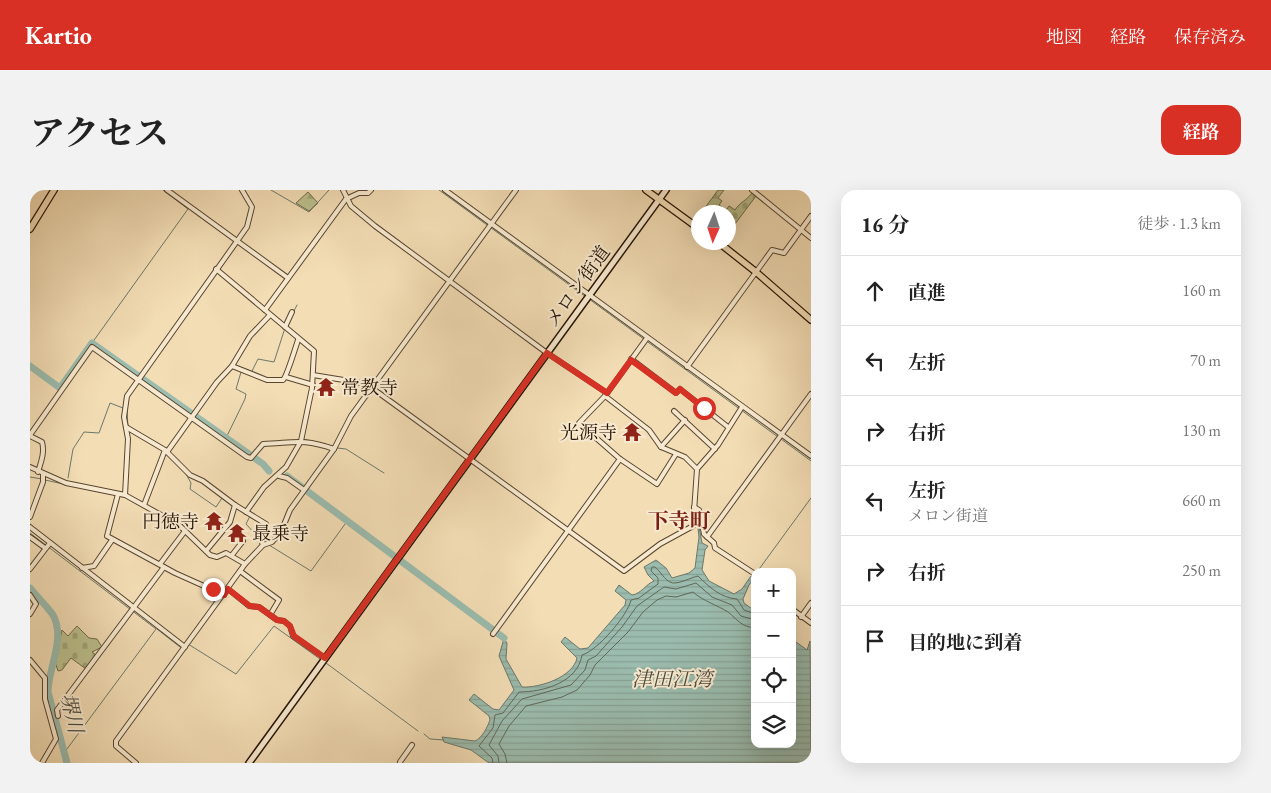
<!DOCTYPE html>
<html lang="ja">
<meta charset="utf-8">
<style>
:root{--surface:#fff;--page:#f2f2f2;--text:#222;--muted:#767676;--line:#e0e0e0;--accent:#d93025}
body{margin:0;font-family:"EB Garamond","Noto Serif JP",serif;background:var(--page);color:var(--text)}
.controls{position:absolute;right:15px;bottom:15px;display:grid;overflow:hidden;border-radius:10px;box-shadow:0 5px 20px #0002}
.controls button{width:45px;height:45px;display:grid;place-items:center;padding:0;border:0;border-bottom:1px solid var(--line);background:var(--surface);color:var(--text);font:25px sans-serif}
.compass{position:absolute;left:661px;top:15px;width:45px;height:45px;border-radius:50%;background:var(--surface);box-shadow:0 5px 20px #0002;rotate:183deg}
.stop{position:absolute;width:15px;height:15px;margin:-11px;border:4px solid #d93025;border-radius:50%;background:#fff}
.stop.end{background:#d93025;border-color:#fff;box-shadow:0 1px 5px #0008}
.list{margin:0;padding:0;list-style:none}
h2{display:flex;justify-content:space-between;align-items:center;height:65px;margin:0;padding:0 20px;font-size:21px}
h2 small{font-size:16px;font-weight:400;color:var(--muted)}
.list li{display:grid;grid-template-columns:32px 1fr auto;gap:15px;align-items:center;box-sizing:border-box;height:70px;padding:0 20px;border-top:1px solid var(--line)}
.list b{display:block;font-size:19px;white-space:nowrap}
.list p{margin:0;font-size:16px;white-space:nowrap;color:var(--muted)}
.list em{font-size:16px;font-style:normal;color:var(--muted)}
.icon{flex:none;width:28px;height:28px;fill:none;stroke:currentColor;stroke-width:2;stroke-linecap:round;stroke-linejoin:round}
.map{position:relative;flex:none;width:781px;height:573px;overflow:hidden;border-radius:15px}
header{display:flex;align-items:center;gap:30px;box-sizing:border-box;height:70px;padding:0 25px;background:var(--accent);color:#fff}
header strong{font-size:24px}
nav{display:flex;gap:28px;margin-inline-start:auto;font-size:18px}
.intro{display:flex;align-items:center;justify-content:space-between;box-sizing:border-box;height:120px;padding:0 30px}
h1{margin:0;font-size:35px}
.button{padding:12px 22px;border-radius:15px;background:var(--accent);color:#fff;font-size:18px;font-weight:700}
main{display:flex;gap:30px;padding:0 30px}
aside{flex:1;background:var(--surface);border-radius:15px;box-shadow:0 5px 20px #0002}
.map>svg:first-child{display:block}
.forest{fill:url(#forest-firs);stroke:#706a48}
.cemetery{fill:url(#cemetery-stones);stroke:#706a48}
.water{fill:url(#water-rules);stroke:#6c786a}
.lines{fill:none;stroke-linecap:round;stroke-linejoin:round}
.shore{stroke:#606859;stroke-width:1}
.stream{stroke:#6c786a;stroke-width:1}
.river{stroke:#9bbcae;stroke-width:7}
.street-casing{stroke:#594630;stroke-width:6}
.secondary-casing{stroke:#261304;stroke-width:8}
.primary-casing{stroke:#261304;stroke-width:8}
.street{stroke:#f7e9cf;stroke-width:4}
.secondary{stroke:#f7e9cf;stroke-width:5}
.primary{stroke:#f3ddb5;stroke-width:5.5}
.route{stroke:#d93025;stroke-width:6}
.labels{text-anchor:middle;stroke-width:4;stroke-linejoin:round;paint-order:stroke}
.street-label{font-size:19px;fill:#261304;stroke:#f7e9cf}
.poi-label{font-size:19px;fill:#261304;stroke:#f7e9cf;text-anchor:start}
.water-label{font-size:20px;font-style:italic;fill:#4f4e40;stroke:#f7e9cf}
.quarter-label{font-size:21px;font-weight:bold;fill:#7a1f14;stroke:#f7e9cf}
</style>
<header>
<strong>Kartio</strong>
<nav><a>地図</a><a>経路</a><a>保存済み</a></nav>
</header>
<div class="intro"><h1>アクセス</h1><a class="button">経路</a></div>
<main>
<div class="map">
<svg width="781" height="573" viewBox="0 0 781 573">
<defs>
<pattern id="forest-firs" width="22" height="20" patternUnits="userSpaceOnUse" patternTransform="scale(1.25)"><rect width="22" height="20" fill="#bbc08d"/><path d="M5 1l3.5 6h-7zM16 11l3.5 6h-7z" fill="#a1a478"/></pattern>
<pattern id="cemetery-stones" width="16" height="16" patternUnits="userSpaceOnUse" patternTransform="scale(1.25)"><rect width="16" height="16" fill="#bbc08d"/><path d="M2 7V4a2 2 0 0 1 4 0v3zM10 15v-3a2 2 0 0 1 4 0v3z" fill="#a1a478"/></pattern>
<pattern id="water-rules" width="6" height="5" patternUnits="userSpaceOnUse" patternTransform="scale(1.25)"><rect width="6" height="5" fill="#9bbcae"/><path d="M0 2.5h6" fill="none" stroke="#85a194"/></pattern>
</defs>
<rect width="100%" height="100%" fill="#f3ddb5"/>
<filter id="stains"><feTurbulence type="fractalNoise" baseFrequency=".004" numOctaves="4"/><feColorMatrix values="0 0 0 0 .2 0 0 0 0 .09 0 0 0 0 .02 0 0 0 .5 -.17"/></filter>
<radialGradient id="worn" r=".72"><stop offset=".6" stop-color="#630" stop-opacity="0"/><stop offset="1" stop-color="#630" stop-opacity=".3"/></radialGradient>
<path class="forest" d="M278 2 288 13 279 21 266 13Z"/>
<g class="cemetery">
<path d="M688 0H694L688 8 692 11 689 15 696 20 699 16 705 20C710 12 716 11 722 3L726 6 699 42 698 22H672Z"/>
<path d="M47 436 59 448 67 449 72 457 62 462 66 465 56 479 41 468 32 480 28 481 25 472 32 440 38 446Z"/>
</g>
<path class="water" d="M666 320 672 353 678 356 675 360 672 380 679 391 704 404 712 399 721 386 725 387 719 395 713 409 714 413 725 421V554H762V449L777 460 780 451 781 573H459L441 560 414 552 412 547 445 551C452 548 457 538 460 530L459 526 439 510 444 504 463 519 469 520 484 500 469 466 474 448 477 453 476 469 492 497C510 498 543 487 547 468L531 452 535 447 550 459 558 458 595 415 596 410 585 401 589 395 602 405C611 404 616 394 624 391L618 385 614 377 626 370 636 378 642 388 659 383 665 378 669 347Z"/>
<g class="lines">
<g class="shore">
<path d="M463 573 462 568 449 556 463 538 465 525 473 523 489 502C514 502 548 492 552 465 567 461 598 425 601 410L609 408 628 394V388L621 381 622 377H625C630 381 635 390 640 392 646 396 662 387 668 386 679 397 691 408 707 409L714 420 725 424"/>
<path d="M469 573 468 566 459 555 472 531 492 509 541 495 555 480 558 470 566 466 592 437 607 416 634 397 646 399 666 393 682 407 702 415 711 426 725 430"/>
<path d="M477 573 475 564 469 554 479 536 496 516 532 507 547 500 560 485 565 475 598 442 613 422 627 410 636 406 646 407 663 402C673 411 687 415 698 422 707 429 711 437 725 438"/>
</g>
<g class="stream">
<path d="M241 0 279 22 299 0"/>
<path d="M409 0 556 107"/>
<path d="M327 23 353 44"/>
<path d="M410 86 417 92"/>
<path d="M420 94 513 163"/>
<path d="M559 109 748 247"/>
<path d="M264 121 267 115"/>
<path d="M62 153 158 19 133 0"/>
<path d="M222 181 228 169 244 172 255 138"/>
<path d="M97 219 98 238"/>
<path d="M99 241 115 250"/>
<path d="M196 248 215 209 216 204 206 199 211 182 221 185"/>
<path d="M273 249 303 256"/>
<path d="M751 249 781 271"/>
<path d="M307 258 316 259 354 283"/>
<path d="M156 284 161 293 160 299 186 317 192 308 195 310"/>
<path d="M0 287 12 289"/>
<path d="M38 288 43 259 54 242 69 243 80 213 93 218"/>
<path d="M15 290 70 302"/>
<path d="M220 326 216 334 228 347"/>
<path d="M0 343 126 439 34 563"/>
<path d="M157 345 174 361"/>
<path d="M239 355 281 381 318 330"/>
<path d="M101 357 141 379"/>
<path d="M63 374 78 353"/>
<path d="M147 382 163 389"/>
<path d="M727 382 781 308"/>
<path d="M127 439 150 457"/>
<path d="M158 454 206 484 244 436 290 469"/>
<path d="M296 473 388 541"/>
<path d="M394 544 400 549 414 550"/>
</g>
<g class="river">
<path d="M0 176 30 198 62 153 233 274 239 281"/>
<path d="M257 286 474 448"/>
<path d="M0 398C7 407 17 416 23 425 36 448 18 479 18 502L37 573"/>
</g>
<g class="street-casing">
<g id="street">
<path d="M137 0 258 88"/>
<path d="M313 0 321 16 345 36 517 163 577 203"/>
<path d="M415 0 781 266"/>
<path d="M722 0 781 48"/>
<path d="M186 79 284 161 282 198 271 251 256 277 234 297 216 322"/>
<path d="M235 120 316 9 329 3H338L341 0"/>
<path d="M255 137 262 122"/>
<path d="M617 148 575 206 549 233 590 269 627 294 646 264"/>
<path d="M601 169 646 203 650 199 698 237"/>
<path d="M202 176 237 190H253C257 186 265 159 268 150"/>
<path d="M657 177 742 60 754 63 781 26"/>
<path d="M283 185 332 193 342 198 594 381 630 354 663 336 667 279 688 255 712 217"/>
<path d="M256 187 283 195"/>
<path d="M575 206 619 240 631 257 655 267 667 279"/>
<path d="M644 221 685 259"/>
<path d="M96 237 135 260 160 285 173 291 205 315 236 334 229 344 233 355"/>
<path d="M0 245 62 157 217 267 221 268 233 254C264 253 272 248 304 259"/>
<path d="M0 246 12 252C15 262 11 272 8 282"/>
<path d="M631 257 655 230"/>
<path d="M137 262 187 192 202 176 220 146 240 125"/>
<path d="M0 277 36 293 95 305 149 335 180 365 187 367 196 363 215 374"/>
<path d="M249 286 257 288 274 300"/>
<path d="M88 304 77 346 145 383 194 405"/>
<path d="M95 305 98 249 94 227 97 206 217 37 222 17 212 0"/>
<path d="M114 315 135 260"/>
<path d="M664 317 669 320 674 344 684 353 685 358 725 384"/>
<path d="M0 327 13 292V284"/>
<path d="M0 337 155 457"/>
<path d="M0 347 15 358"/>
<path d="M677 347 781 204"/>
<path d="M176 361 200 332 205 315"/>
<path d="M202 365 213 351"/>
<path d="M130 374 155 341"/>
<path d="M52 378 64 376 82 350"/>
<path d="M0 379 20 353"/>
<path d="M210 381 249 410 240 425"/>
<path d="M198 399 219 416 229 417 247 430 254 431 260 436 263 446 295 468"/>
<path d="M0 405 6 414 0 424"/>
<path d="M762 419 781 433"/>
<path d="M771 427 781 413"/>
<path d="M463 444 590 269"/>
<path d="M0 470 15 488V509L26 549 12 573"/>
<path d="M28 526 27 520 134 377"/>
<path d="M370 572 382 555"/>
<path d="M106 573 86 556V551L215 374 233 355 242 352 251 342 260 320 304 259 321 226 486 0"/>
</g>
</g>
<g class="secondary-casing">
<path id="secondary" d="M219 573 636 0"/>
</g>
<g class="primary-casing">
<g id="primary">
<path d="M616 0 668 38"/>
<path d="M0 39 24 0"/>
<path d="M688 52 726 82 781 130"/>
</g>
</g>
<use href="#street" class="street"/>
<use href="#secondary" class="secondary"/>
<use href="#primary" class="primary"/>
</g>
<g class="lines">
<path class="route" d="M183 399 194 405 198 399 220 416 229 417 247 430 254 431 260 436 264 446 295 468 517 163 577 203 601 170 646 203 650 199 674 218"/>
</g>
<defs>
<g id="temple-bare" transform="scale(1.5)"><path d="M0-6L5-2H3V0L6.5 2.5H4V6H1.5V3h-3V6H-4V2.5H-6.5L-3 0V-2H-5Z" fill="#8f2418" stroke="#f7e9cf" stroke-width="2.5" paint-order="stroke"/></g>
</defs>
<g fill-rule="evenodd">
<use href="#temple-bare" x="296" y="197"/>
<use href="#temple-bare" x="602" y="242"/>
<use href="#temple-bare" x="184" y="331"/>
<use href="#temple-bare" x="207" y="343"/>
</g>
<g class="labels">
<g class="street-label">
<text transform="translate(547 96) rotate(-54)" y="7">メロン街道</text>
</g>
<g class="poi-label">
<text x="311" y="204">常教寺</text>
<text x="587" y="249" text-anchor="end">光源寺</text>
<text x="169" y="338" text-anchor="end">円徳寺</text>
<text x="222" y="350">最乗寺</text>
</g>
<g class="water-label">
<text x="642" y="496">津田江湾</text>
<text transform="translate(42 523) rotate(77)" y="7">堺川</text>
</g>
<g class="quarter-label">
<text x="649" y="338">下寺町</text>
</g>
</g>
<rect width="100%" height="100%" filter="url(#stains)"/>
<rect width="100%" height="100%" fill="url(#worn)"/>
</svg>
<div class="controls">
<button>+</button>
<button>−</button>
<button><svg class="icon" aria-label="locate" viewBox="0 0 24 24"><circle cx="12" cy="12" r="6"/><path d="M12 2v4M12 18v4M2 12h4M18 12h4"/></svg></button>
<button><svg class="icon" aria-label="layers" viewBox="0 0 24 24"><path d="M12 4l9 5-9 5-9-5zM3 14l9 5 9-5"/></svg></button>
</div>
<svg class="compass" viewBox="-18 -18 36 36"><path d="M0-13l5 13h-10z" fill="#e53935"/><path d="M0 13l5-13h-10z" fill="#767676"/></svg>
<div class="stop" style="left:674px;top:218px"></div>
<div class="stop end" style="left:183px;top:399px"></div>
</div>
<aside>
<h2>16 分<small>徒歩 · 1.3 km</small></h2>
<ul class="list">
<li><svg class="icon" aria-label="ahead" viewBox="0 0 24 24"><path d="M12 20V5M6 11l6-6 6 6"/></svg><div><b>直進</b></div><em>160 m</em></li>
<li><svg class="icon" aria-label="left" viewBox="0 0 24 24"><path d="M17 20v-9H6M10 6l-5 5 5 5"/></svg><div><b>左折</b></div><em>70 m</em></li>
<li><svg class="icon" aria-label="right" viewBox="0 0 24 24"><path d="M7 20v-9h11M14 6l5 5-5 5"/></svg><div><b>右折</b></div><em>130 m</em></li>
<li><svg class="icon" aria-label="left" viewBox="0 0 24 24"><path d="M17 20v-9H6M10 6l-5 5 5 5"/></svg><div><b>左折</b><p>メロン街道</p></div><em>660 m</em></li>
<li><svg class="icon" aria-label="right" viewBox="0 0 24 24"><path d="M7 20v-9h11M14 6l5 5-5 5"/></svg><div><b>右折</b></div><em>250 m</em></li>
<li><svg class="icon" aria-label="arrive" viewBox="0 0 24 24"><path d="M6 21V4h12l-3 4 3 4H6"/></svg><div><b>目的地に到着</b></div></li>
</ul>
</aside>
</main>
